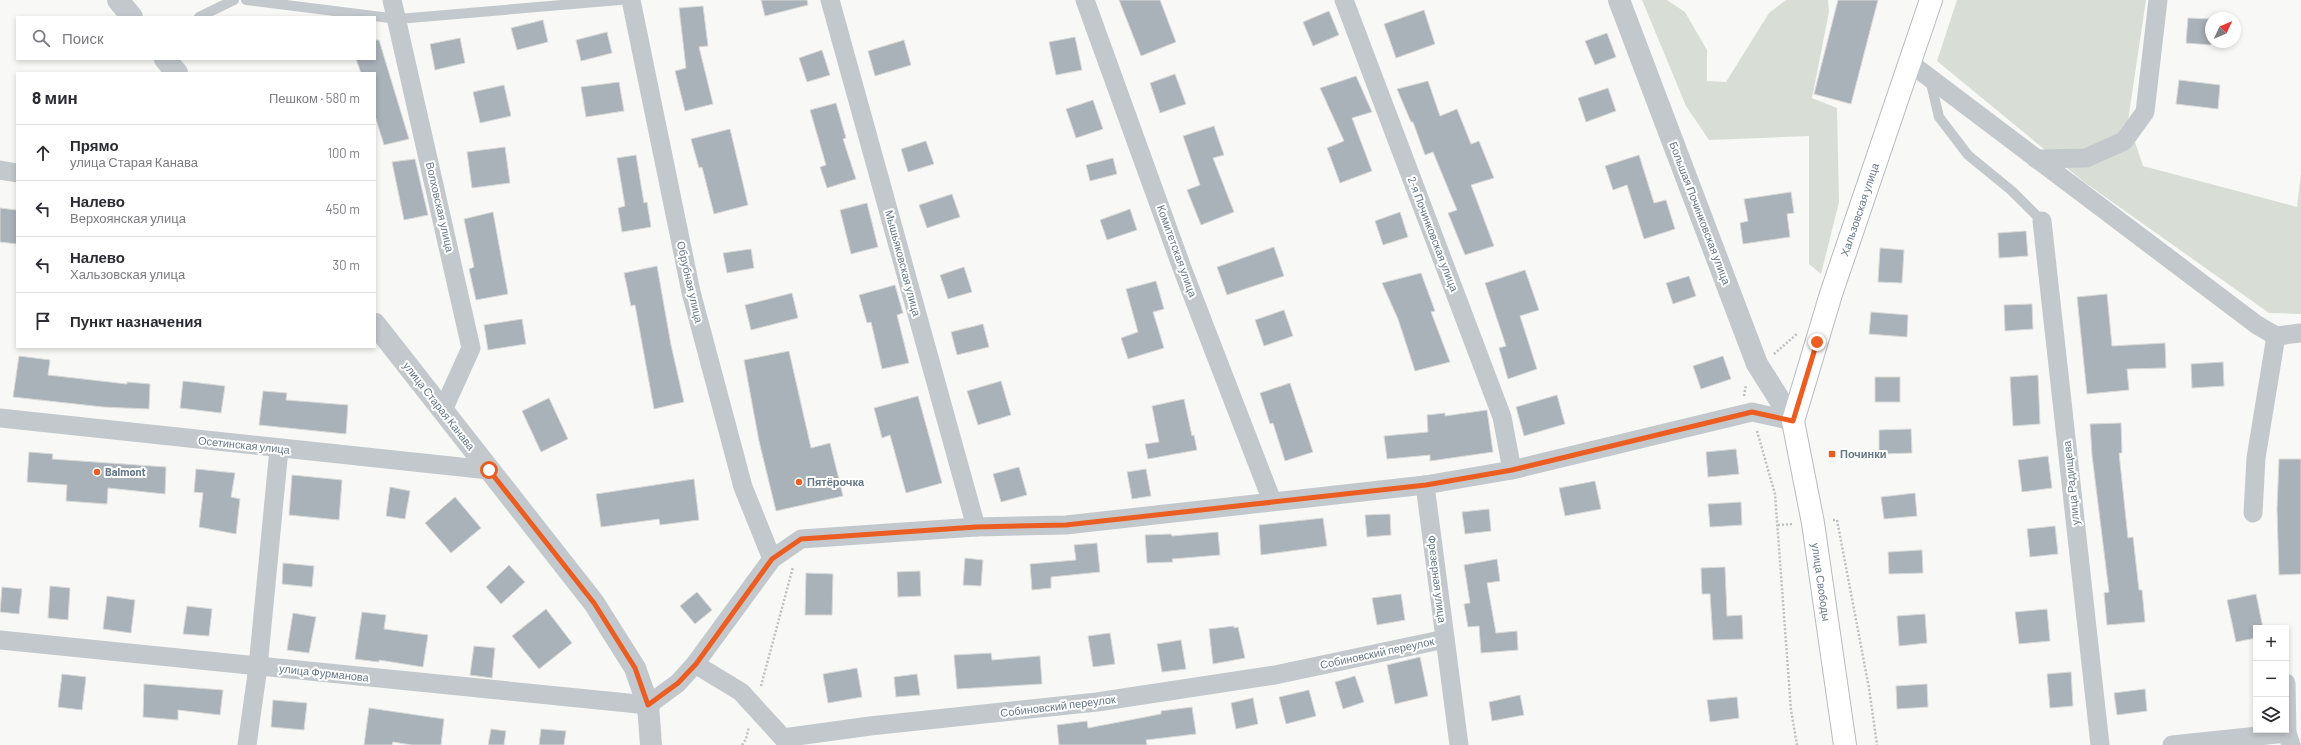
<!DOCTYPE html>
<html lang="ru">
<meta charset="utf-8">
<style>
:root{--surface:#fff;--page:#f2f2f3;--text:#2b2b33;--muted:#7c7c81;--line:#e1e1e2}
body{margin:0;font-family:Barlow,sans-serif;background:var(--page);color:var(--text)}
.controls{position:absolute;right:12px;bottom:12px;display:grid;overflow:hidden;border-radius:0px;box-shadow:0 2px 6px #0003}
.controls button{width:36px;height:36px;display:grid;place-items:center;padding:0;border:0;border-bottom:1px solid var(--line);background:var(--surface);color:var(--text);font:20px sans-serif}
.compass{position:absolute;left:2205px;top:12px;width:36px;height:36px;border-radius:50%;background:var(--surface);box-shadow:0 2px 6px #0003;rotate:46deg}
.stop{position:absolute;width:12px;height:12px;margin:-9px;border:3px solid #ec5d22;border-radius:50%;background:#fff}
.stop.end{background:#ec5d22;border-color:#fff;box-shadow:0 1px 4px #0008}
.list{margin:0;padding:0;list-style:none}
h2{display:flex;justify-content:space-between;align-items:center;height:52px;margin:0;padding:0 16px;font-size:17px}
h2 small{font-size:13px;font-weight:400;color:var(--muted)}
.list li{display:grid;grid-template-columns:26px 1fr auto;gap:12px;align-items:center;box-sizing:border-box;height:56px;padding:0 16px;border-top:1px solid var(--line)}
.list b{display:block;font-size:15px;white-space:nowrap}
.list p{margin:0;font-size:13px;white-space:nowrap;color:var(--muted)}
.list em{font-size:13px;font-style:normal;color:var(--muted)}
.icon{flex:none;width:22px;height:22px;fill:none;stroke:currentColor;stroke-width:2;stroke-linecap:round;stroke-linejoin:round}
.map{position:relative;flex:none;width:2301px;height:745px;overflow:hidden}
.search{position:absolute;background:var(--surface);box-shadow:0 2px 6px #0003;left:16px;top:16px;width:360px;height:44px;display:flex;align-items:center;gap:10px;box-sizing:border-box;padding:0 14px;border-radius:0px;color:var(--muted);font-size:15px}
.panel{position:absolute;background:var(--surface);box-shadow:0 2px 6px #0003;left:16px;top:72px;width:360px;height:276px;border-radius:0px}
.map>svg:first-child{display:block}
.green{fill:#d8ded5}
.building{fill:#a9b1b9;stroke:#dadad8}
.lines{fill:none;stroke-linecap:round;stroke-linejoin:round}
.primary-casing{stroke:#b7bbc0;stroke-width:24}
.path{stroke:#bdc0c3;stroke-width:2.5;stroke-dasharray:2 2;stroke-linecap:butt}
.service{stroke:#c3c8cc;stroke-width:10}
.minor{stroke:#c3c8cc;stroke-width:19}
.tertiary{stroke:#c3c8cc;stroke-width:22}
.primary{stroke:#fff;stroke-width:22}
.route{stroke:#ec5d22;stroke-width:5}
.poi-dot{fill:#ec5d22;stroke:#fff;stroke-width:1.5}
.labels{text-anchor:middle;stroke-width:4;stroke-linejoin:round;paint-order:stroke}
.street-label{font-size:11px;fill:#678;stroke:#fff}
.poi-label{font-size:11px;font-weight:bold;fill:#678;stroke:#fff;text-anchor:start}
</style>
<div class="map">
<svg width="2301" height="745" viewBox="0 0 2301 745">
<rect width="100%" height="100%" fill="#f8f9f6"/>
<g class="green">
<path d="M1642 0H1667L1685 12 1707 50V81L1726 82 1769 13 1786 0H1828L1829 12 1812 98 1837 108 1839 202 1821 274 1809 264V136L1709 140 1686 106Z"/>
<path d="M1957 0H2146L2128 121 2143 166 2297 207 2301 173V314L2269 313 2084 182 1937 61Z"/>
</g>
<g class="building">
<path d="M761 0H807L808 5 765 16Z"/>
<path d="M1119 0H1160L1176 42 1141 56Z"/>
<path d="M1838 0H1878L1851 104 1814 94Z"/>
<path d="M703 6 708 46 699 47 713 104 685 111 675 71 686 68 679 8Z"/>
<path d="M1424 10 1435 44 1396 58 1384 24Z"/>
<path d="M1329 11 1339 35 1313 46 1303 22Z"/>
<path d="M2188 18 2211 19V45L2186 43Z"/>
<path d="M543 20 548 42 517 50 511 28Z"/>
<path d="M607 32 612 53 581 61 576 40Z"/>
<path d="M1607 33 1616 57 1595 65 1585 41Z"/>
<path d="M1075 37 1082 70 1056 75 1049 42Z"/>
<path d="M460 38 465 63 435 70 430 44Z"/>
<path d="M375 40H379L409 139 384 145 375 116V73H361L356 59H375Z"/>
<path d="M904 40 911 65 875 76 868 51Z"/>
<path d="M822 50 830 75 807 82 799 58Z"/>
<path d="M1175 74 1186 104 1160 113 1150 83Z"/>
<path d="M1356 76 1372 112 1352 118 1372 171 1340 183 1327 148 1344 141 1320 88Z"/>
<path d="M2179 80 2220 85 2218 109 2176 104Z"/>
<path d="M1428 81 1440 116 1457 109 1471 144 1479 141 1494 178 1471 185 1494 246 1465 255 1448 213 1457 210 1433 152 1425 155 1413 122H1411L1397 89Z"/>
<path d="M619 82 624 111 586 117 581 87Z"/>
<path d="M504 85 511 116 480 123 473 92Z"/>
<path d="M1608 88 1616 111 1586 122 1578 98Z"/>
<path d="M1093 100 1103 129 1076 138 1066 109Z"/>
<path d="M836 103 846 138 843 139 856 179 827 188 820 167 826 165 810 110Z"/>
<path d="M1214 126 1224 155 1213 158 1234 212 1201 225 1187 190 1200 185 1183 136Z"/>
<path d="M730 129 748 205 714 214 702 167 699 168 691 139Z"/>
<path d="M926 141 934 164 908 172 901 149Z"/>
<path d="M505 147 510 183 472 188 467 152Z"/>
<path d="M636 155 644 203 647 202 651 227 622 232 618 208 625 206 617 158Z"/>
<path d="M1639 155 1654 203 1666 200 1675 229 1644 239 1627 185 1613 190 1605 166Z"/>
<path d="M1113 158 1117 174 1090 181 1086 165Z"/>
<path d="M415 159 428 215 404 220 392 162Z"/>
<path d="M1791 192 1794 213 1787 214 1790 237 1743 244 1740 223 1748 221 1744 199Z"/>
<path d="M952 194 960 217 927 228 919 205Z"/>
<path d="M867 203 878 247 851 254 840 210Z"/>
<path d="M0 208 17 210V244L0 242Z"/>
<path d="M1130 209 1137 230 1107 240 1100 220Z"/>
<path d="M493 212 508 294 476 300 469 269 474 267 464 219Z"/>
<path d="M1400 212 1408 237 1383 245 1375 221Z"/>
<path d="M2026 231 2028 256 1999 258 1998 233Z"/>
<path d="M1274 247 1284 276 1227 295 1217 267Z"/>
<path d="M1880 248 1904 250 1902 283 1878 282Z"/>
<path d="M751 249 754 268 727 273 723 253Z"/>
<path d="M657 266 671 345 684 402 654 409 635 305 631 306 624 273Z"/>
<path d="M964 267 972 292 948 299 940 275Z"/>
<path d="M1525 270 1539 310 1520 316 1537 369 1508 379 1499 348 1506 346 1485 283Z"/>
<path d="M1421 273 1435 311 1431 312 1450 362 1415 371 1398 319 1382 283Z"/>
<path d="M1689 276 1696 296 1673 304 1666 283Z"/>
<path d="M1156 281 1164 309 1153 312 1164 348 1128 359 1121 338 1138 332 1126 289Z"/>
<path d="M895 285 903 313 897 315 909 363 882 369 871 322 867 323 859 295Z"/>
<path d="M792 293 798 318 751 330 745 305Z"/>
<path d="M2107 294 2112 346 2165 343 2166 368 2127 369 2129 390 2087 394 2077 297Z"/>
<path d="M2032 304 2033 329 2005 331 2004 305Z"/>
<path d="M1284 310 1293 336 1264 346 1255 320Z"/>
<path d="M1871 312 1908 315 1907 337 1869 334Z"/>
<path d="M522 319 526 344 488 350 484 325Z"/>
<path d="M983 324 989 347 957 355 951 332Z"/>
<path d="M789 351 811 448 830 443 843 496 776 511 759 441 744 360Z"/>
<path d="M19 356 50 360 48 375 127 384V382L150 384 149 409 103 407 13 397Z"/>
<path d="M1723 356 1731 379 1701 389 1693 366Z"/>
<path d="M2223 362 2224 386 2192 388 2191 364Z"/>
<path d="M2038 375 2040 424 2013 426 2010 377Z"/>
<rect x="1875" y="377" width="25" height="25"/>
<path d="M183 381 225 386 221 413 180 408Z"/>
<path d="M1001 381 1011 415 978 425 967 391Z"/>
<path d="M1290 383 1313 452 1285 461 1273 423 1270 424 1260 393Z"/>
<path d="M263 391 287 393 286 400 348 405 346 434 259 425Z"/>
<path d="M1557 395 1565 424 1524 436 1516 407Z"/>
<path d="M918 396 942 483 906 493 890 435 882 438 874 408Z"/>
<path d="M549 398 568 439 541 452 522 411Z"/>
<path d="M1184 399 1192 436 1194 435 1197 450 1148 459 1145 444 1159 442 1152 406Z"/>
<path d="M1487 410 1493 452 1430 461V455L1387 459 1384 436 1428 432 1427 415 1445 413V416Z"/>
<path d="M2121 423 2122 453H2119L2128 538 2133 537 2139 590H2142L2145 622 2107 625 2104 593 2109 592 2092 455 2090 424Z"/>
<path d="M1911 429 1912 453 1879 454V430Z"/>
<path d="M1736 449 1739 474 1708 477 1706 452Z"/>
<path d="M29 452 53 454 52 459 166 467 165 494 108 488 107 504 66 501 67 485 27 482Z"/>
<path d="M2048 456 2052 488 2022 492 2018 460Z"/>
<path d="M2279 459H2301V574L2279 575 2277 509Z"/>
<path d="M1019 467 1027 495 1001 502 993 474Z"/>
<path d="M196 469 235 473 231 497 240 499 236 534 199 527 203 493 194 492Z"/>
<path d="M1146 469 1151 496 1132 499 1127 472Z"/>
<path d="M292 475 342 480 339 520 289 515Z"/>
<path d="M694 479 699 520 660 525 659 519 601 527 596 494Z"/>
<path d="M1595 481 1601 509 1565 516 1559 488Z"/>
<path d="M390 487 410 491 405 519 386 516Z"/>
<path d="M1915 493 1917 516 1884 519 1881 497Z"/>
<path d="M455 497 481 528 451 553 425 523Z"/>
<path d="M1741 502 1742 525 1710 527 1708 504Z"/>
<path d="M1489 509 1491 531 1465 534 1462 512Z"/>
<path d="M1390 514 1391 535 1367 537 1365 515Z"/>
<path d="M1323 518 1327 546 1261 555 1259 525Z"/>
<path d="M2055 526 2058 554 2030 557 2027 529Z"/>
<path d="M1218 532 1220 555 1172 559 1173 562 1147 563 1145 535 1171 534 1172 536Z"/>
<path d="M1097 543 1100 572 1051 577V588L1032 590 1030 564 1076 560 1074 545Z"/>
<path d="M1922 550 1923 573 1889 574 1888 552Z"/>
<path d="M965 558 983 560 981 586 963 585Z"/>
<path d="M1497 559 1500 581 1487 583 1496 633 1517 631 1518 650 1481 653 1479 626 1468 627 1464 604 1470 603 1464 565Z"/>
<path d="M283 563 314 566 312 587 282 584Z"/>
<path d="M509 565 525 582 501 604 486 587Z"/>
<path d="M1725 567 1727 616 1742 615 1743 639 1713 640 1710 594H1702L1701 568Z"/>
<path d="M920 571 921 596 898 597 897 572Z"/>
<path d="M806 573 833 574 832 615H805Z"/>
<path d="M50 586 70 588 68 620 48 618Z"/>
<path d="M2 587 22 589 19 614 0 612Z"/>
<path d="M697 592 712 610 695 624 680 606Z"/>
<path d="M1401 594 1405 620 1377 625 1372 598Z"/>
<path d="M2256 594 2263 628H2256V638L2236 642 2227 600Z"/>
<path d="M107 596 135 600 131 633 103 629Z"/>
<path d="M187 606 212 609 209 636 183 634Z"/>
<path d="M546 609 572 643 539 669 512 636Z"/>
<path d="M2047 609 2050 641 2019 644 2015 612Z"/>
<path d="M362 612 386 615 384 629 428 635 423 667 379 660V662L355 659Z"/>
<path d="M293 613 316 617 309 653 287 650Z"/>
<path d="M1925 614 1927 643 1899 646 1897 616Z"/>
<path d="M1234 626V628L1238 627 1245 658 1213 664 1209 629Z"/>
<path d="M1110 633 1115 664 1093 667 1088 636Z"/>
<path d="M1181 640 1186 669 1162 672 1157 644Z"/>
<path d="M474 646 495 648 492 678 470 675Z"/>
<path d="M991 653 992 660 1040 656 1042 684 957 689 954 655Z"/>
<path d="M1420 657 1428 696 1395 704 1387 665Z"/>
<path d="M857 668 862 697 828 703 823 674Z"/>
<path d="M2071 672 2073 706 2050 708 2047 674Z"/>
<path d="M62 674 86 677 82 710 58 707Z"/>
<path d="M917 674 920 695 896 697 894 677Z"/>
<path d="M1355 676 1364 702 1343 709 1335 682Z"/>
<path d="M144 684 223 690 220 715 178 710V720L143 717Z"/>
<path d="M1927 684 1928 707 1897 709 1896 686Z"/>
<path d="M2145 689 2147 711 2117 715 2114 693Z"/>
<path d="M1309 690 1316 716 1286 724 1279 697Z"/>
<path d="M1520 695 1524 715 1492 721 1489 702Z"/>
<path d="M1737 697 1739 718 1710 722 1707 700Z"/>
<path d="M1253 698 1258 724 1236 729 1231 703Z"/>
<path d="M273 700 307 703 304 730 271 727Z"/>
<path d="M1192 707 1196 734 1146 740 1147 745H1059L1057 725 1087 721 1088 728 1161 714V711Z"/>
<path d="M369 708 444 719 441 745H412L393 742 392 745H364Z"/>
<path d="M491 729 506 731 504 745H488Z"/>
<path d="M541 729 566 731 564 745H539Z"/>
</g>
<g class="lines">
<g class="primary-casing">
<g id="primary">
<path id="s1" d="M1845 745 1813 523 1793 421 1831 294 1931 0"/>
</g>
</g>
<g class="path">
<path d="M1774 354 1798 333"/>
<path d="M1744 396 1746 385"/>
<path d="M1757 431 1775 494 1791 710 1797 745"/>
<path d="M1833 520H1837L1869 688 1877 745"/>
<path d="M1778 525 1794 524"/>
<path d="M761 686 793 567"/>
<path d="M742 745 746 739 749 727"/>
</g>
<g class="service">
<path d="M246 0 398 19 620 0"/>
<path d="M199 17 234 0"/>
<path d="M1930 79 1939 117 1968 155 2012 191 2042 221"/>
</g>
<g class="minor">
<path d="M392 0 471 348 443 410"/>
<path d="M631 0 691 292 743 487 772 559"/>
<path d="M830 0 976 527"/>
<path d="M1085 0 1182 268 1272 501"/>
<path d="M1344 0 1502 417 1512 470"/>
<path d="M1910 63 2257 325 2276 336 2301 333"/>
<path d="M2036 159 2086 158 2124 141 2145 112 2158 0"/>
<path d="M0 170 17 173"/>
<path d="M2042 221 2100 745"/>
<path d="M0 418 489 470"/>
<path d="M1425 485 1459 745"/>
<path d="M2253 513 2256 458 2276 336"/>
<path d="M0 640 648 705 678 683 695 664 772 559 801 539 976 527 1066 525 1425 485 1512 470 1752 412 1793 421"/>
<path d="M695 664 741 692 783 738 870 726 1097 702 1275 675 1445 639"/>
<path d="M2286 683 2287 733 2291 745"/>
<path d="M247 745 258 667 279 449"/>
<path d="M2172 745 2287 733"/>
</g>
<g class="tertiary">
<path d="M118 0 132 17"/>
<path d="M1619 0 1757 364 1793 421"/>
<path d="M165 59 177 73"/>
<path d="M375 324 594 603 635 668 648 705 651 745"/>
</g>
<use href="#primary" class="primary"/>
</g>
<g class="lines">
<path class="route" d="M489 470 594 603 635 668 648 705 678 683 696 664 772 559 801 539 976 527 1066 525 1426 485 1512 470 1752 412 1793 421 1817 342"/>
</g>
<g class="poi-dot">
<rect x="1828" y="450" width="8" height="8" rx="2"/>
<circle cx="97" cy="472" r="4"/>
<circle cx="799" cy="482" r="4"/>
</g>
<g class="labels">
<g class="street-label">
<text transform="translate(440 207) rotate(77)" y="4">Волховская улица</text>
<text dy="4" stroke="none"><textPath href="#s1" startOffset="550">Хальзовская улица</textPath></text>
<text transform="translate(1700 213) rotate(69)" y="4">Большая Починковская улица</text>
<text transform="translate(1433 234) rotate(69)" y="4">2-я Починковская улица</text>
<text transform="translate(1177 251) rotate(70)" y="4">Комитетская улица</text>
<text transform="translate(903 263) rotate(75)" y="4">Мышьяковская улица</text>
<text transform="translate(690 282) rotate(77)" y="4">Обрубная улица</text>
<text transform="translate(439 406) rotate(52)" y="4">улица Старая Канава</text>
<text transform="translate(244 445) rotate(6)" y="4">Осетинская улица</text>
<text transform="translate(2071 483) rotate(-96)" y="4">улица Радищева</text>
<text transform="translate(1437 579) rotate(83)" y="4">Фрезерная улица</text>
<text transform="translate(1821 582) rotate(82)" y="4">улица Свободы</text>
<text transform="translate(1377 653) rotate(-12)" y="4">Собиновский переулок</text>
<text transform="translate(324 673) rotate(6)" y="4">улица Фурманова</text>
<text transform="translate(1058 706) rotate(-7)" y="4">Собиновский переулок</text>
</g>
<g class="poi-label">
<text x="1840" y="458">Починки</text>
<text x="105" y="476">Balmont</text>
<text x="807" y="486">Пятёрочка</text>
</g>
</g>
</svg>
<div class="controls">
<button>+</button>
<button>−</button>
<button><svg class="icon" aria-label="layers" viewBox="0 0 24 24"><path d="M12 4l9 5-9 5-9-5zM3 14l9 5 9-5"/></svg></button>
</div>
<svg class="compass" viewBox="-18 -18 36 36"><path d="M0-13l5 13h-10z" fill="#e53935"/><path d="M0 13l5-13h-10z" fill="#7c7c81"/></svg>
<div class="stop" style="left:489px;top:470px"></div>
<div class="stop end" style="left:1817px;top:342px"></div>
<div class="search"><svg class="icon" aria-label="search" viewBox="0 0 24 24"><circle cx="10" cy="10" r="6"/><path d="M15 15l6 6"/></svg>Поиск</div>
<section class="panel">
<h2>8 мин<small>Пешком · 580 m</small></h2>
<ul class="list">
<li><svg class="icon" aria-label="ahead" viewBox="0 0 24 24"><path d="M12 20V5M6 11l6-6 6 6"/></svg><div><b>Прямо</b><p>улица Старая Канава</p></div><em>100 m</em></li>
<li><svg class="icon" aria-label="left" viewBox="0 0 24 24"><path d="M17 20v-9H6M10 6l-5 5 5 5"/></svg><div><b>Налево</b><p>Верхоянская улица</p></div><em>450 m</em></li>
<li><svg class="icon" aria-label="left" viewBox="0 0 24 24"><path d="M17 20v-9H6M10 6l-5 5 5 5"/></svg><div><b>Налево</b><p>Хальзовская улица</p></div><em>30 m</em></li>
<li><svg class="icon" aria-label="arrive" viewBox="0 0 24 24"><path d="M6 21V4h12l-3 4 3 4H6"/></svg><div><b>Пункт назначения</b></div></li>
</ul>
</section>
</div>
